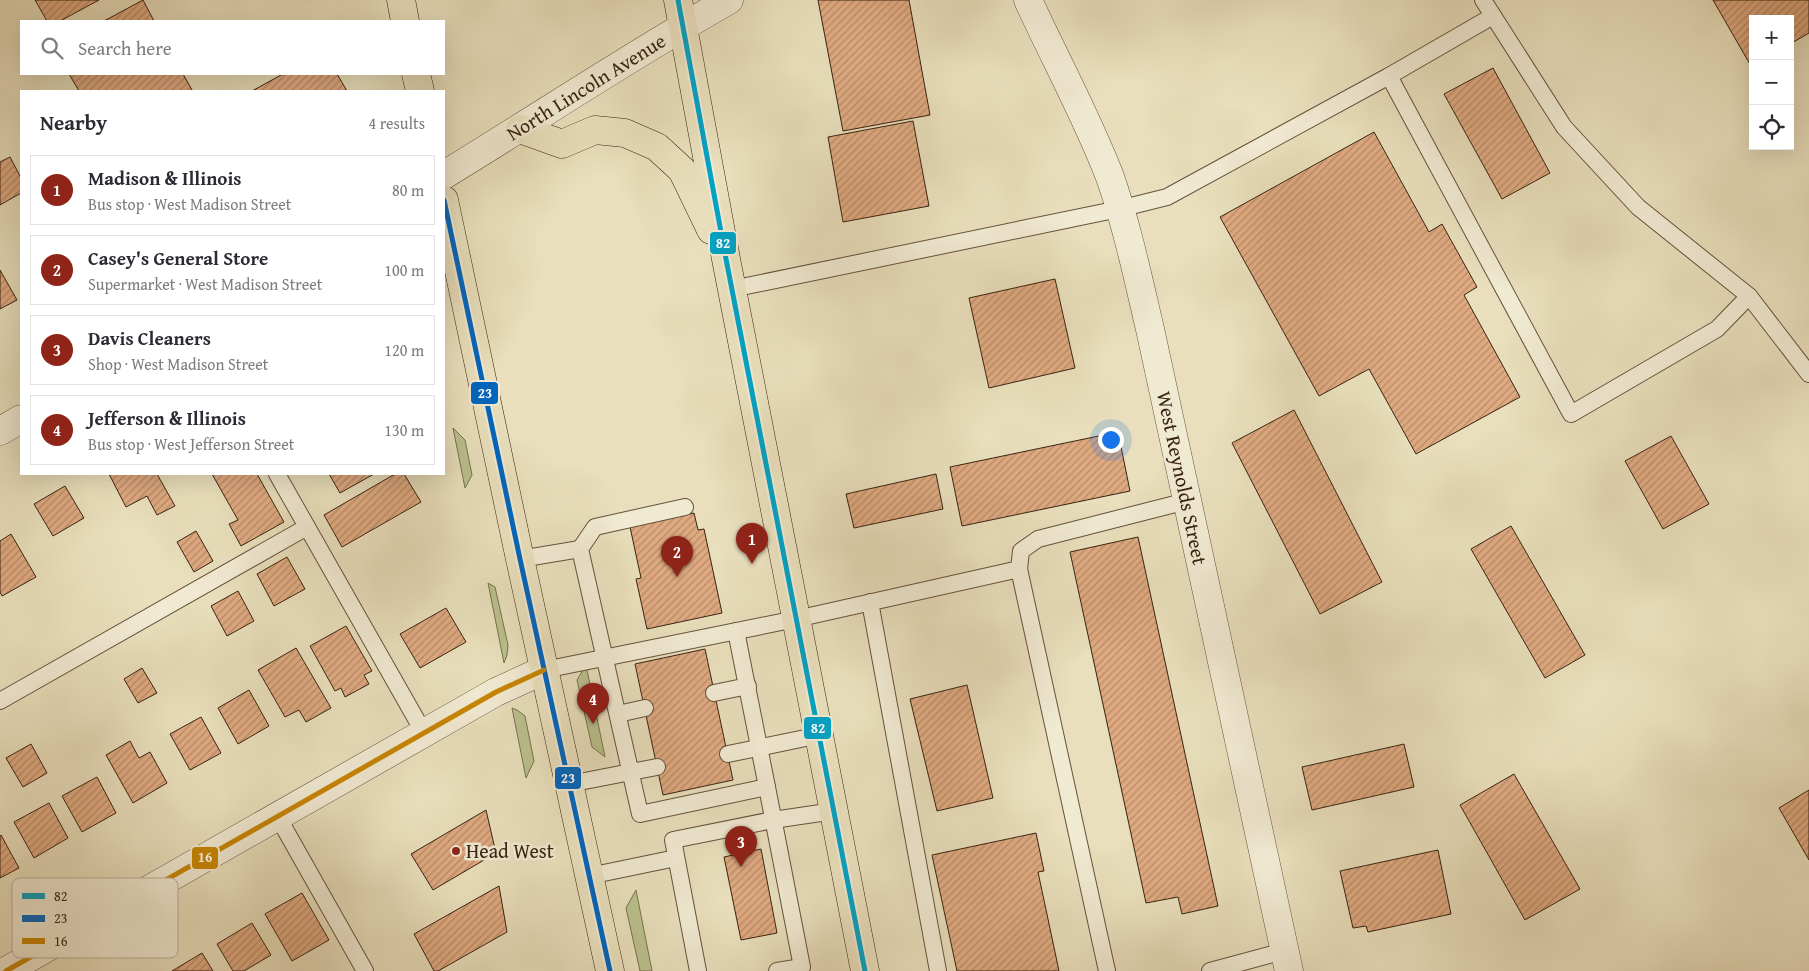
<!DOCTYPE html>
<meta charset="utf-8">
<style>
:root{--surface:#fff;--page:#f7f7f7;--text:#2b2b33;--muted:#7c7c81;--line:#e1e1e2;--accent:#8f2418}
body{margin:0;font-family:"Gentium Book Plus",serif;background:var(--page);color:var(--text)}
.controls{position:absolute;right:15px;top:15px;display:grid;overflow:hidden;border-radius:0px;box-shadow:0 5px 20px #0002}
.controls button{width:45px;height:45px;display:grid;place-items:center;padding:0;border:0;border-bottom:1px solid var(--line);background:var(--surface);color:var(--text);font:25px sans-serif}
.you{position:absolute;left:1110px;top:439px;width:18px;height:18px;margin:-12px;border:4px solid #fff;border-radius:50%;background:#1a73e8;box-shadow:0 0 0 8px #1a73e833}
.badge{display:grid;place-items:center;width:32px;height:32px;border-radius:50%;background:var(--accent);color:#fff;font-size:16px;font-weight:700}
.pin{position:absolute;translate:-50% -41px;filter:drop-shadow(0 1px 2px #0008)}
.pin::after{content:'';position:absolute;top:26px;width:18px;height:15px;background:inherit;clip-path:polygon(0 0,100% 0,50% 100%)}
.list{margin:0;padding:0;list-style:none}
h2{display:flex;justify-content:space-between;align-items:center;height:65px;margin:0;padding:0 20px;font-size:21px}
h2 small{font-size:16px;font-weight:400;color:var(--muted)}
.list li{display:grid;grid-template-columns:32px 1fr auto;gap:15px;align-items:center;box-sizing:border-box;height:70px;margin:0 10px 10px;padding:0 10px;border:1px solid var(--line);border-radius:0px}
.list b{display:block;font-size:19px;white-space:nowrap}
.list p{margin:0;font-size:16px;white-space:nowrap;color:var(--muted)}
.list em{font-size:16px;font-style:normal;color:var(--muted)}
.icon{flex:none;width:28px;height:28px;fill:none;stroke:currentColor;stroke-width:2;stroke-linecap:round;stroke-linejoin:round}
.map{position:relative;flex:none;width:1809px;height:971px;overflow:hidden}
.search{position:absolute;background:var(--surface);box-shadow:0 5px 20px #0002;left:20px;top:20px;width:425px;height:55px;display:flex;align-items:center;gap:12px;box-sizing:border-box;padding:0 18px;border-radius:0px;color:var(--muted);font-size:19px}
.panel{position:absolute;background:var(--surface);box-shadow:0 5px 20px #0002;left:20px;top:90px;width:425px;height:385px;border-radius:0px}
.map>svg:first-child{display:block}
.green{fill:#bac18e;stroke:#78724f}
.building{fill:url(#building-hatch);stroke:#372310}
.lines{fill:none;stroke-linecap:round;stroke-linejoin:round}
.service-casing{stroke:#64523b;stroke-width:18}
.minor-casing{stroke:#64523b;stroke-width:29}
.primary-casing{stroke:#372310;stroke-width:29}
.service{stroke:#f1ead3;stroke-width:16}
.minor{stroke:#f1ead3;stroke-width:28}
.primary{stroke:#e9dfbc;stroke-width:28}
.bus-1-casing{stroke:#f1ead3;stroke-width:9}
.bus-2-casing{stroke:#f1ead3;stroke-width:9}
.bus-3-casing{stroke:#f1ead3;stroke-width:9}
.bus-1{stroke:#03a2c4;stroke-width:5}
.bus-2{stroke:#0065bd;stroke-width:5}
.bus-3{stroke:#c78504;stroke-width:5}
.poi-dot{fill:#8f2418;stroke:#f1ead3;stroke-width:2}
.labels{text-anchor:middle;stroke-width:5;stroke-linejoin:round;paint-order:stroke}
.street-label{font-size:20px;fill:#372310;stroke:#f1ead3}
.poi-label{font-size:20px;fill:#372310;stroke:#f1ead3;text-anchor:start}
.key{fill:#f1ead3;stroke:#b9ae98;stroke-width:1}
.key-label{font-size:14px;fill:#372310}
.line-badge{stroke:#f1ead3;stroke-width:2}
.badge-label{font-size:14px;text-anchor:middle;font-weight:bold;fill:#fff}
</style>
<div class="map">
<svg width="1809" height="971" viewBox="0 0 1809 971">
<defs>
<pattern id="building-hatch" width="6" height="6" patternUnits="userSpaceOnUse" patternTransform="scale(1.25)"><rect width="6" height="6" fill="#e0aa81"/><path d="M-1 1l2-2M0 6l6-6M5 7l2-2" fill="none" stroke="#b68a68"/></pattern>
</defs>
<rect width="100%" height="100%" fill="#e9dfbc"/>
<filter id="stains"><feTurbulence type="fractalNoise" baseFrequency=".004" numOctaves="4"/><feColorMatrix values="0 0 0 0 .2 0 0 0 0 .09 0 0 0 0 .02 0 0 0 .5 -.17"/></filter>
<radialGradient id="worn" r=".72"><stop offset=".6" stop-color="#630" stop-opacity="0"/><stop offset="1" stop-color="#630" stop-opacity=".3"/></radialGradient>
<g class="green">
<path d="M453 428 465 440 472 475 465 488Z"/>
<path d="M488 583 495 587 508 645 507 655 504 663Z"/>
<path d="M586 665 605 757 592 747 577 680Z"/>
<path d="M512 708 517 710 525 716 534 761 526 778Z"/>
<path d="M636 890 652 971H640L626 908Z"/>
</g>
<g class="building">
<path d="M35 0H99L60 21H47Z"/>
<path d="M143 0 154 21H104Z"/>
<path d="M818 0H909L930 115 843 131Z"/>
<path d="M1713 0H1809V33L1790 44V19H1753V65L1751 66Z"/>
<path d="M1493 68 1550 173 1502 199 1444 94Z"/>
<path d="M69 74H183L192 90 190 91H79Z"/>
<path d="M283 74H337L347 91H252Z"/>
<path d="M913 121 929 206 843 222 828 137Z"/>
<path d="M1374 132 1429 232 1442 224 1477 287 1464 295 1520 397 1416 454 1369 369 1319 396 1220 217Z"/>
<path d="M10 157 21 178V193L0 205V162Z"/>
<path d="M0 270 17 300 0 309Z"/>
<path d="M1055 279 1075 368 989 388 969 298Z"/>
<path d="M1294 410 1382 582 1320 614 1232 443Z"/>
<path d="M1118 432 1130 491 962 526 950 467Z"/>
<path d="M1671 436 1709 504 1663 529 1625 461Z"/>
<path d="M109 474H157L175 506 157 515 147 496 126 507Z"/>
<path d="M212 474H257L284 522 241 546 229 524 238 520Z"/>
<path d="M329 474H374L340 493Z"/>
<path d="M395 474H404L421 502 342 547 324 515Z"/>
<path d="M936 474 943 509 854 528 846 494Z"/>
<path d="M65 486 84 518 53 536 34 504Z"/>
<path d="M694 513 698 530 704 529 722 613 647 629 636 579 641 578 630 527Z"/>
<path d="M1511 526 1585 655 1545 678 1471 549Z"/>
<path d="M196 531 213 561 194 572 177 542Z"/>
<path d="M11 534 36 577 2 596 0 592V541Z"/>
<path d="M1138 537 1218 906 1182 914 1178 897 1146 903 1070 552Z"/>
<path d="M287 557 305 589 274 606 257 574Z"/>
<path d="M238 591 254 621 227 636 211 606Z"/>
<path d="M446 608 466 642 420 668 400 634Z"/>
<path d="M346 626 372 671 364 675 369 684 345 697 341 688 335 691 310 646Z"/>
<path d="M296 648 331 708 306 722 299 710 285 717 258 670Z"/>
<path d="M705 649 733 780 663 795 635 664Z"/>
<path d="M142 668 157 693 138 703 124 679Z"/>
<path d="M967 685 993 798 937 811 910 699Z"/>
<path d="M249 690 269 726 238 744 218 708Z"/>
<path d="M201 717 221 753 190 770 170 734Z"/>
<path d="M130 741 139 758 150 752 167 783 133 803 106 755Z"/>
<path d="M31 744 47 773 23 787 6 758Z"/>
<path d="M1404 744 1414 787 1312 810 1302 767Z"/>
<path d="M1514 774 1580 889 1525 920 1460 805Z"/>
<path d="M97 777 116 813 82 832 62 796Z"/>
<path d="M1809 790V860L1779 808Z"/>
<path d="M49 803 68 838 34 858 14 822Z"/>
<path d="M486 810 496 853 433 890 411 854Z"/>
<path d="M1036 833 1044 871 1038 872 1059 971H957L932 855Z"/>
<path d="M1 835 19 868 0 878V836Z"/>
<path d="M761 849 777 933 741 940 724 857Z"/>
<path d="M1438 850 1451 914 1368 932 1366 926 1353 928 1340 871Z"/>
<path d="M499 886 507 932 438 971H434L414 934Z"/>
<path d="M302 893 329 940 292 961 265 914Z"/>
<path d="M252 923 271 955 244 971H233L217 944Z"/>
<path d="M202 953 213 971H172Z"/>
</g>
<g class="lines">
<g class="service-casing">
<g id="service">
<path d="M1483 0 1564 127 1638 207 1749 296 1809 374"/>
<path d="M1389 76 1571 414 1717 329 1749 296"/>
<path d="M732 289 1119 209 1167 197 1389 76 1493 16"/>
<path d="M277 474 424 733"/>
<path d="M685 507 595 527 580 549 640 814 767 787 736 631"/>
<path d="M520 559 580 549"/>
<path d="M1019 569 1107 971"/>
<path d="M870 602 938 971"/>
<path d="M544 670 796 619 1019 569 1021 551 1038 539 1187 501"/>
<path d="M714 693 748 686"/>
<path d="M0 701 307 527"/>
<path d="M618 714 645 708"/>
<path d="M728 754 820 735"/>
<path d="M569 784 657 767"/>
<path d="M767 787 802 967 777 971"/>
<path d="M278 817 365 971"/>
<path d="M589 876 676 858"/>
<path d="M698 971 673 840 773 820 834 811"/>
<path d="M1210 971 1284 951"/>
</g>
</g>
<g class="minor-casing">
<g id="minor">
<path d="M1028 0C1055 59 1087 117 1110 177 1127 226 1138 278 1150 329L1289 971"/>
<path d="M444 175C539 117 632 55 729 0"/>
<path d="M0 431 21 419"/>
<path d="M6 971 496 692 544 670"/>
</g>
</g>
<g class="primary-casing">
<g id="primary">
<path d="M401 0 405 21"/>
<path d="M678 0 726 259 865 971"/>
<path d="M416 74 420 91"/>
<path d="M520 129 562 144 595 130 625 133 657 147 682 170 711 230"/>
<path d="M444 200 520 559 610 971"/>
</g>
</g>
<use href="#service" class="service"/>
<use href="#minor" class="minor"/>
<use href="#primary" class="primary"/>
<g class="bus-1-casing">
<path id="bus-1" d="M678 0 726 259 865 971"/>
</g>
<g class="bus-2-casing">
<path id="bus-2" d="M444 200 520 559 610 971"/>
</g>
<g class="bus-3-casing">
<path id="bus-3" d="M6 971 496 692 544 670"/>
</g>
<use href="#bus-1" class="bus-1"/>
<use href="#bus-2" class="bus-2"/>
<use href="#bus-3" class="bus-3"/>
</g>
<circle class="poi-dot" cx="456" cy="851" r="5"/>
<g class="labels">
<g class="street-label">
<text transform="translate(586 87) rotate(-32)" y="7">North Lincoln Avenue</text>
<text transform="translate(1182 478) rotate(78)" y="7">West Reynolds Street</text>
</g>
<g class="poi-label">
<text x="466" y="858">Head West</text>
</g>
</g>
<rect x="12" y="878" width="166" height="80" rx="8" class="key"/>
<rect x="22" y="893" width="23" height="6" fill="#03a2c4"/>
<rect x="22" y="915" width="23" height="7" fill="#0065bd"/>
<rect x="22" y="938" width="23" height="6" fill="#c78504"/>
<g class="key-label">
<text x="54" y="901">82</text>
<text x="54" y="923">23</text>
<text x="54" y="946">16</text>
</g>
<g class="line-badge">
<rect x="709" y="231" width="28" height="24" rx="5" fill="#03a2c4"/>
<rect x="470" y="381" width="29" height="24" rx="5" fill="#0065bd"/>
<rect x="803" y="716" width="29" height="24" rx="5" fill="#03a2c4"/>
<rect x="554" y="766" width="28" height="24" rx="5" fill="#0065bd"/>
<rect x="191" y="846" width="28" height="24" rx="5" fill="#c78504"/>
</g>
<g class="badge-label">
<text x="723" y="248">82</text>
<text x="485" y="398">23</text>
<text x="818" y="733">82</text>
<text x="568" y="783">23</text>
<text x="205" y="862">16</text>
</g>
<rect width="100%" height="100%" filter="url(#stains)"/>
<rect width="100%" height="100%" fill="url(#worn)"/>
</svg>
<div class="controls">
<button>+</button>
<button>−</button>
<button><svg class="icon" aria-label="locate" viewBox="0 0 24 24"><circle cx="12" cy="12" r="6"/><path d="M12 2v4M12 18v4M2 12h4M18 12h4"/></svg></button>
</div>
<div class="you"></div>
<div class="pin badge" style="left:752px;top:564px">1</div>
<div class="pin badge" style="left:677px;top:577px">2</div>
<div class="pin badge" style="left:741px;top:867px">3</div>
<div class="pin badge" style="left:593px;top:724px">4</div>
<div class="search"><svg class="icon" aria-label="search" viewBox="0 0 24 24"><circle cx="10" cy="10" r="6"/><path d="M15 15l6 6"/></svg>Search here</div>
<section class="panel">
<h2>Nearby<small>4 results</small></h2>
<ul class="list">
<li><span class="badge">1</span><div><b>Madison &amp; Illinois</b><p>Bus stop · West Madison Street</p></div><em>80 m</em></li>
<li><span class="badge">2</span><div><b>Casey's General Store</b><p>Supermarket · West Madison Street</p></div><em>100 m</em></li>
<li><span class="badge">3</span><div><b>Davis Cleaners</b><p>Shop · West Madison Street</p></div><em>120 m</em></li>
<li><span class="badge">4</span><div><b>Jefferson &amp; Illinois</b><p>Bus stop · West Jefferson Street</p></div><em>130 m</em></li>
</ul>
</section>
</div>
